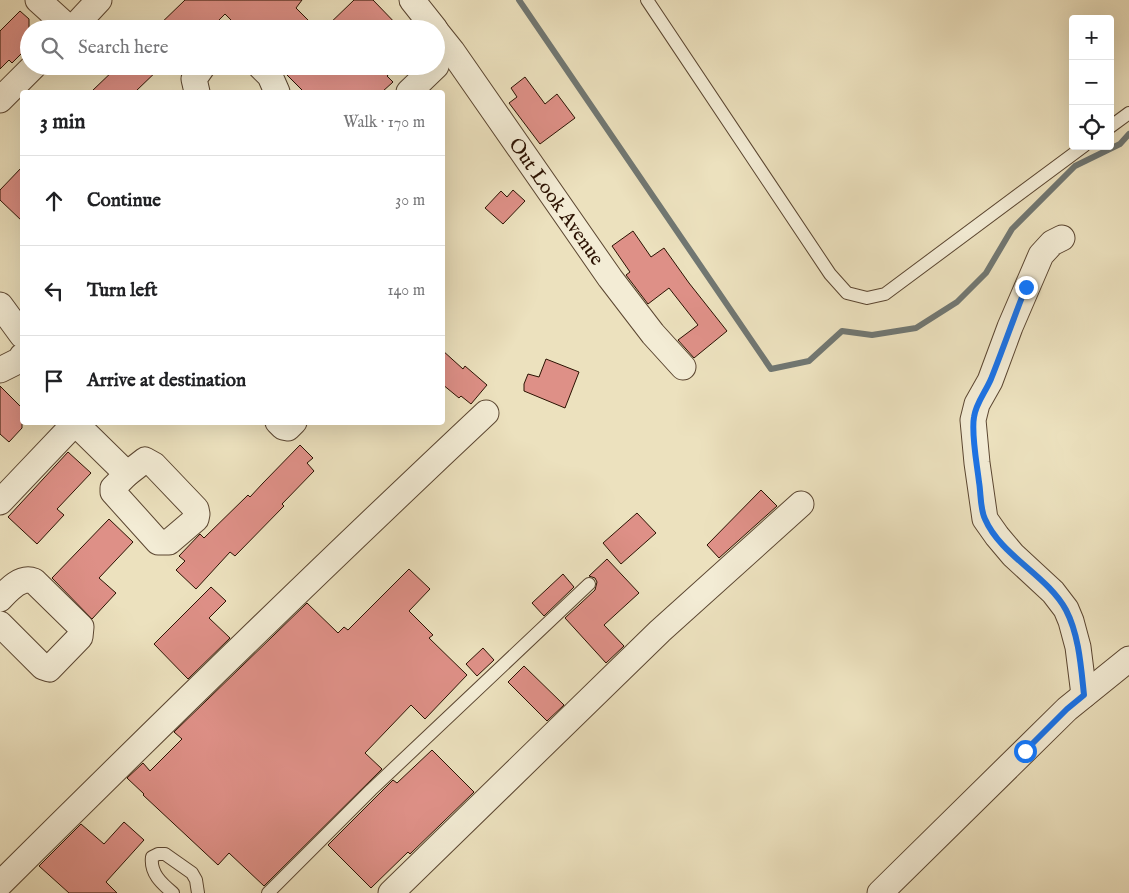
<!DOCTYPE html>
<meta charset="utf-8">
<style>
:root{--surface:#fff;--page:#f6f6f6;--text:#202124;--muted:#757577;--line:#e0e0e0}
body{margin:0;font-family:"IM FELL English",serif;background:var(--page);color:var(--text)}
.controls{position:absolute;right:15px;top:15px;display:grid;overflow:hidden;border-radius:5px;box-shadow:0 5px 20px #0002}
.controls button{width:45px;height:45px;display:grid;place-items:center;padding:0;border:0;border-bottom:1px solid var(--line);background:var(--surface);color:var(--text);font:25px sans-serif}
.stop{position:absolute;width:15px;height:15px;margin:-11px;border:4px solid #1a73e8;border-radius:50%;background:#fff}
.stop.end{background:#1a73e8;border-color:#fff;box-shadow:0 1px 5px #0008}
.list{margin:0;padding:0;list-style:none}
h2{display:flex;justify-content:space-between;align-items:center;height:65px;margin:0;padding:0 20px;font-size:21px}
h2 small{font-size:16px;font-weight:400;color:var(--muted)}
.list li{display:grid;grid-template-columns:32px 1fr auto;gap:15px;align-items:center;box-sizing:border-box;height:90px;padding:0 20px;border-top:1px solid var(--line)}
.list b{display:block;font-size:19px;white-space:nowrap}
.list em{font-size:16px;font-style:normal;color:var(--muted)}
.icon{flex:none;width:28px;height:28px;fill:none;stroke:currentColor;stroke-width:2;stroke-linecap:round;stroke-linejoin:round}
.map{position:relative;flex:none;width:1129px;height:893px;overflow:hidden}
.search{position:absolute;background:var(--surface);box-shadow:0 5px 20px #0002;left:20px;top:20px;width:425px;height:55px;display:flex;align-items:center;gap:12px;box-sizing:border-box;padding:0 18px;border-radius:28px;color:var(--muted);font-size:19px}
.panel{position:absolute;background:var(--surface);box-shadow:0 5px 20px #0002;left:20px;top:90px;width:425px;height:335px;border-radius:5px}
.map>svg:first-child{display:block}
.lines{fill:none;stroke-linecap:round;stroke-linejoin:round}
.stream{stroke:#717772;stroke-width:6}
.building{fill:#de9087;stroke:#2b1202}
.service-casing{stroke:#5b4631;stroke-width:14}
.minor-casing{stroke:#5b4631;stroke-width:27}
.service{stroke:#f3ecd5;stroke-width:12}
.minor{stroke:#f3ecd5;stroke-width:25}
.route{stroke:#1a73e8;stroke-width:6}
.labels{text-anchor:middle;stroke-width:4.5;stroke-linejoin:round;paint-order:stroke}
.street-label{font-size:20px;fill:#2b1202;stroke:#f3ecd5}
</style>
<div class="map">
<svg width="1129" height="893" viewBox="0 0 1129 893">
<rect width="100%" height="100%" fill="#ece1be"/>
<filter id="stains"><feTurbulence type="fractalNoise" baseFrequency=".004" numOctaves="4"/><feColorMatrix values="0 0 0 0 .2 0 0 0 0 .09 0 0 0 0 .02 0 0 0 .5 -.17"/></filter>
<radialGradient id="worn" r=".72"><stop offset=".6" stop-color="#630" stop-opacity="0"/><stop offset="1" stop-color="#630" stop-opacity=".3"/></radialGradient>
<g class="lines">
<path class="stream" d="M519 0 771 369 809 361 842 331 872 335 916 328 957 302 986 273 1012 229 1075 166 1120 144 1129 134"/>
</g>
<g class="building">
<path d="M185 0H302L296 8 317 29H240L225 14 210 29H155Z"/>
<path d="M354 0H373L401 29H324Z"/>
<path d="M20 11 29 19V46L12 63 9 60 0 69V31Z"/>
<path d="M118 66H162L135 92H91Z"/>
<path d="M280 66H398L387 76 393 82 382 92H304L284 72Z"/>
<path d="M525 77 545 104 557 94 575 118 540 144 509 103 517 97 511 88Z"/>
<path d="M22 167V221L0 200V190Z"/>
<path d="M513 190 525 201 503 224 485 208 501 191 507 197Z"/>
<path d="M633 231 651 257 664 248 689 283 727 331 694 358 678 340 698 325 669 288 648 304 626 275 630 272 612 246Z"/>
<path d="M442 350 463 369 465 366 487 385 471 404 461 396 459 398 442 384Z"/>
<path d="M546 359 579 372 565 408 524 391V384L528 374 539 377Z"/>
<path d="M0 386 22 408V428L9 442 0 434Z"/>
<path d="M300 445 313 458 307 463 314 471 282 504 284 506 235 556 230 552 196 589 176 570 185 561 179 556 200 534 204 538 248 495 250 497 263 483Z"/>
<path d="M68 452 91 473 57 509 64 515 37 544 8 517Z"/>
<path d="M761 490 777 506 719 558 707 545Z"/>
<path d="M637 513 656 533 621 564 603 543Z"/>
<path d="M109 519 133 542 99 578 116 593 92 619 52 578Z"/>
<path d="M607 559 639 593 604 625 624 646 606 663 565 618 595 590 597 582 595 578 589 576Z"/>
<path d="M409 569 430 589 409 611 433 635 429 638 467 675 425 719 411 705 365 753 382 769 264 886 229 853 218 865 143 795 144 794 127 778 143 763 150 771 182 739 174 732 307 603 338 633 344 627 348 630Z"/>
<path d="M563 574 574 587 544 616 532 603Z"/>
<path d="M211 587 226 601 209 618 230 638 188 679 154 644Z"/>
<path d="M483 648 494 660 477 676 466 664Z"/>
<path d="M524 666 564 705 547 721 508 682Z"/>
<path d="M432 750 474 792 410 854 408 852 371 888 328 845 393 780 397 783Z"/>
<path d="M124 822 144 840 106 882 117 893H69L39 866 81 824 104 844Z"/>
</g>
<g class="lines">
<g class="service-casing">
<g id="service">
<path d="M647 0 830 274 847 293 867 298 885 294 1084 146"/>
<path d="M1110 127 1129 113"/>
<path d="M173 893C161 883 150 873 152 857L158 854H165L192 873 196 880 198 893"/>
<path d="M268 893 371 790 589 584"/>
</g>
</g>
<g class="minor-casing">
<g id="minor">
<path d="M38 0 70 29"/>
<path d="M412 0 435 29"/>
<path d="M72 29 99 0"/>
<path d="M436 31 452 51 610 278 653 334 683 367"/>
<path d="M260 66 270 76 277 92"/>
<path d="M197 92 194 79 203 66"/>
<path d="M409 92 436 66"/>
<path d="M0 100 34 66"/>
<path d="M1062 238 1052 243 1041 255 1010 327 990 381 977 404 973 420 977 463 985 519 997 536 1013 555 1053 592 1066 609 1071 621 1078 647 1084 695"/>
<path d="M0 305 22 335"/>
<path d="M0 370 20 360 22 356"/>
<path d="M74 422 127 474"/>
<path d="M278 422 283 427 288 428 294 422"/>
<path d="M145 460 154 465 196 509 197 514 196 519 169 542H158L113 492V488L127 474Z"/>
<path d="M0 502 76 422"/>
<path d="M0 599C9 589 21 576 34 581L81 627 80 637 49 669 43 667 0 624"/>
<path d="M0 884C160 725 321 568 486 413"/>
<path d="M391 893 660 631 801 504"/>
<path d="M880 893 1067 709 1129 659"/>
</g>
</g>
<use href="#service" class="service"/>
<use href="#minor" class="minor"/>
</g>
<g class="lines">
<path class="route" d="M1025 751 1067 709 1084 695C1081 667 1079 635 1066 610 1047 575 1001 556 985 519 980 509 981 493 979 482 977 464 971 434 974 417 976 403 985 393 991 379 1003 349 1014 317 1026 287"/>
</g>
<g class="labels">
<g class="street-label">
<text transform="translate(557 201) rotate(55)" y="7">Out Look Avenue</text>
</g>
</g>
<rect width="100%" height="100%" filter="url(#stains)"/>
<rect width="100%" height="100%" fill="url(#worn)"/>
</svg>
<div class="controls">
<button>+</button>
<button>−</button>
<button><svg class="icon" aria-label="locate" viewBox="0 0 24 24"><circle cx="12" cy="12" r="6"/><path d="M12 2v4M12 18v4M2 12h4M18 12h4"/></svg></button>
</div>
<div class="stop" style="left:1025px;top:751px"></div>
<div class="stop end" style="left:1026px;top:287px"></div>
<div class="search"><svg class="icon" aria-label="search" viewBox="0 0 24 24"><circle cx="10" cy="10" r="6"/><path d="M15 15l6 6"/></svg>Search here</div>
<section class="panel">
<h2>3 min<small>Walk · 170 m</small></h2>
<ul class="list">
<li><svg class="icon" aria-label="ahead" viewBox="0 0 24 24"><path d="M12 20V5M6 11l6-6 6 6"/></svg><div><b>Continue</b></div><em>30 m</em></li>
<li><svg class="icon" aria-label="left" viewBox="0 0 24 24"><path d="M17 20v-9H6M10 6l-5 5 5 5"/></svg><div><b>Turn left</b></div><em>140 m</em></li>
<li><svg class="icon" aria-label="arrive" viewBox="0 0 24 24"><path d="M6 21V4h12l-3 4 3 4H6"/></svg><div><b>Arrive at destination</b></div></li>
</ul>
</section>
</div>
